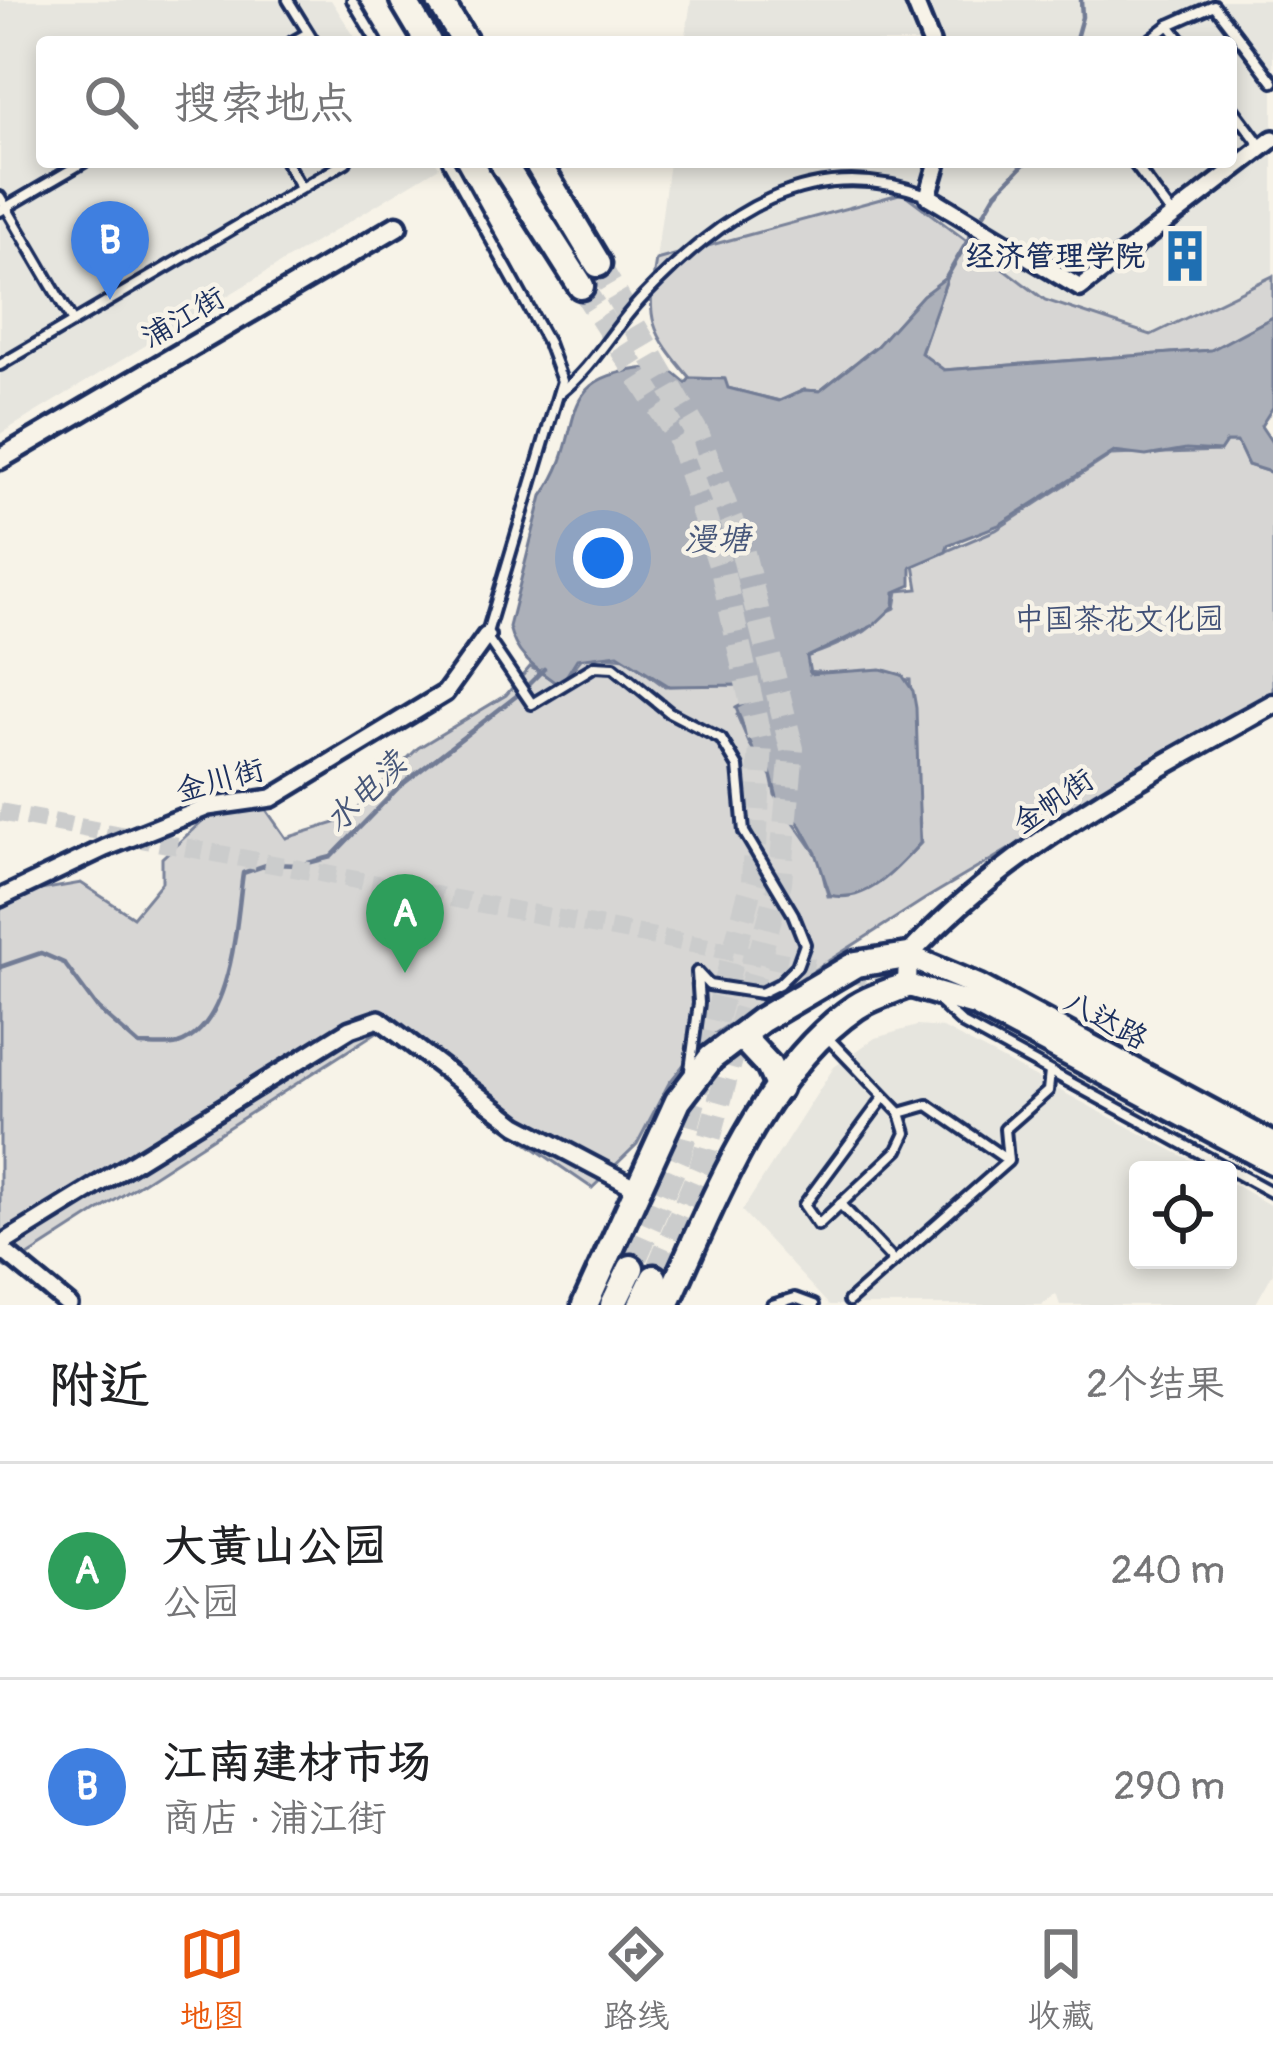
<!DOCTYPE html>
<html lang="zh">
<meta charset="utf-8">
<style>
:root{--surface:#fff;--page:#f6f6f6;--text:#202124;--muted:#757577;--line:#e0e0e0;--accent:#ea580c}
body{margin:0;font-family:Pangolin,"LXGW WenKai TC",sans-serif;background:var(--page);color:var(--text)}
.controls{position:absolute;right:36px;bottom:36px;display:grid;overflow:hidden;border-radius:12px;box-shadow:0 6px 18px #0003}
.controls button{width:108px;height:108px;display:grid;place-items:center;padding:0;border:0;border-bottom:3px solid var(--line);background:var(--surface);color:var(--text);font:60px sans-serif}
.you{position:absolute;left:603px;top:558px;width:42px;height:42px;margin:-30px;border:9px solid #fff;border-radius:50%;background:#1a73e8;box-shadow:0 0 0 18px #1a73e833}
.badge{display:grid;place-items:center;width:78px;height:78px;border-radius:50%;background:var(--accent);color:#fff;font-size:39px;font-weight:700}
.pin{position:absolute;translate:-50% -99px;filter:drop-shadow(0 3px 6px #0008)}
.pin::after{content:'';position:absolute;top:63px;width:42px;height:36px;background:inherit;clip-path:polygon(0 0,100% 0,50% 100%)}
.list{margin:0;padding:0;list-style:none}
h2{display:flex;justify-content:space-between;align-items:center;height:156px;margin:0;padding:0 48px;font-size:51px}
h2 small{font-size:39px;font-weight:400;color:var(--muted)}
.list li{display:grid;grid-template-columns:78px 1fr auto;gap:36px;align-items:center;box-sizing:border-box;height:216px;padding:0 48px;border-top:3px solid var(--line)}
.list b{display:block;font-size:45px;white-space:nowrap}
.list p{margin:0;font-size:39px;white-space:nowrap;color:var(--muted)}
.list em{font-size:39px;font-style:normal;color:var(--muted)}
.icon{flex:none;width:66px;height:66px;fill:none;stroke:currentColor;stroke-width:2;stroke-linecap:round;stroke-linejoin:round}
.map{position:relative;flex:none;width:1273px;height:1305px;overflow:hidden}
.search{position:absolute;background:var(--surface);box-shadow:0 6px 18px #0003;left:36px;right:36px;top:36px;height:132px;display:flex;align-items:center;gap:30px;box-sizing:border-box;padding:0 42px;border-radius:12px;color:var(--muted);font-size:45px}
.sheet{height:588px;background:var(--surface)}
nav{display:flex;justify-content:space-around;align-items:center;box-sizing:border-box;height:168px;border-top:3px solid var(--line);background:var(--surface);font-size:33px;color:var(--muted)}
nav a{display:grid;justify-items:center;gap:6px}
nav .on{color:var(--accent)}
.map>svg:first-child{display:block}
.built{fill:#e6e5de}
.green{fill:#d7d6d4;stroke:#798299;stroke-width:3}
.water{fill:#acb0b9;stroke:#727c95;stroke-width:3}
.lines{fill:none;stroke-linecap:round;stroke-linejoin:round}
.stream{stroke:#727c95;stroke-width:4.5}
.tertiary-tunnel{stroke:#cbcccc;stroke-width:18;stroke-dasharray:18 9;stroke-linecap:butt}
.trunk-tunnel{stroke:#cbcccc;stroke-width:24;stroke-dasharray:24 12;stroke-linecap:butt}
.service-casing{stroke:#1b2f5e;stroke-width:16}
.minor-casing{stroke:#1b2f5e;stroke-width:24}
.tertiary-casing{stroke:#1b2f5e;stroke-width:27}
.secondary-casing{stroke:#1b2f5e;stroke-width:30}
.primary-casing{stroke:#1b2f5e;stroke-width:33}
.trunk-casing{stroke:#1b2f5e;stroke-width:33}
.service{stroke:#f7f3e8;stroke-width:8}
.minor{stroke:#f7f3e8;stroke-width:15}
.tertiary{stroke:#f7f3e8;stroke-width:18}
.secondary{stroke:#f7f3e8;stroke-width:21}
.primary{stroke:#f7f3e8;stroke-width:24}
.trunk{stroke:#f7f3e8;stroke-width:24}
.labels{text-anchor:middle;stroke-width:9;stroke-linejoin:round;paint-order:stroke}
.poi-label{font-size:30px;font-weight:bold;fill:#1b2f5e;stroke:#f7f3e8;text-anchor:end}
.street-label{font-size:30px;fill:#1b2f5e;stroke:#f7f3e8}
.park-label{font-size:30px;fill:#415076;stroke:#f7f3e8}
.water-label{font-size:33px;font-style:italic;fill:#465679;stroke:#f7f3e8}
</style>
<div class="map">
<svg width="1273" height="1305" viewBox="0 0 1273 1305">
<rect width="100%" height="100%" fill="#f7f3e8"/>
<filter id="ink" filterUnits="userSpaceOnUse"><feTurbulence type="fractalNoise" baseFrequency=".00833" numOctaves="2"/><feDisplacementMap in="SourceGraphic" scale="24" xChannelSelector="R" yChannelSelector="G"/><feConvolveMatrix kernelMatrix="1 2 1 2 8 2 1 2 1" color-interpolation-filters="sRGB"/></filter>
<g filter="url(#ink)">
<g class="built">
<path d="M0 0H331L358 42H42V162H436L439 167 0 434Z"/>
<path d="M691 0H1273V276L1151 335 1045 300 903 193 656 260 669 162H1231V42H685Z"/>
<path d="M917 1026 943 1028 1209 1170H1138V1260H1228V1181L1273 1207V1273L1255 1305H1060L1056 1294 1042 1305H829L742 1211 834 1067 875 1038Z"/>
</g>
<g class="green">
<path d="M903 193 1045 300 1151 335 1273 276V317L1212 350 943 370 921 354 947 279 923 295 877 346 820 391 804 390 780 401 727 388 724 379 690 378C650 331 646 320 656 260Z"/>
<path d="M1226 442H1238L1248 465 1273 473V693L925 899 702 1042 669 1083 637 1144 592 1188 493 1120 380 1030 8 1269 0 1264V897L81 883 133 917 162 882V858L211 813 265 808 286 838 348 819 418 748 506 695 530 667 561 684 585 654 626 658 664 686 741 684 747 704 737 715 749 743 771 776 775 795 819 858 828 896C871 896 893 872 921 843L910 680 807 671 804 657C824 652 844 642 862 633 875 626 879 614 895 608L898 591 918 589 914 565 996 530 1111 455 1220 451Z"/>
</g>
<path class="water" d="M948 276 921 353 944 370 1211 350 1273 317V407L1261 426 1273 444V473L1248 465 1237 442H1226L1220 451 1186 449 1146 456 1114 452 999 525 948 545 946 552 911 567V585L895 592 894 606 874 625 807 657 810 674 881 669 902 675 913 691 916 708 920 843C899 867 866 905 830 895L816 853 801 826 778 801 770 771 754 752 736 708 745 703 741 685 669 686 618 654 577 659 560 686C535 668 516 657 509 627L542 496C594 425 541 371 667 367L686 383 690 378 725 379 728 388 779 401 804 390 820 391 877 346 923 295Z"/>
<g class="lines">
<g class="stream">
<path d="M1075 42 1082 17 1081 0"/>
<path d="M982 217 996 193 1026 162"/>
<path d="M946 278 971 235"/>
<path d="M0 967 41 953 64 963 98 1009 139 1045C151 1045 167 1047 178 1044 233 1026 236 921 243 873L269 864 300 865 331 857 399 787 519 694 544 669"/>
</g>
<path class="tertiary-tunnel" d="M0 812 907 985"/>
<g class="trunk-tunnel">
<path d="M598 264 698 435 742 549 792 749 780 882 701 1168 654 1278"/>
<path d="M581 286 679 438 723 574 761 745 753 881 679 1157 631 1268"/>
</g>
<g class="service-casing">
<g id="service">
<path d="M288 0 314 42"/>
<path d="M352 0 377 42"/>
<path d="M1169 25 1214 5 1273 82"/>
<path d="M292 42 308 33"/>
<path d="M1147 42 1169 25 1182 42"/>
<path d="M1231 106 1261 146"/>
<path d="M286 162 301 188"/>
<path d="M448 162 548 343 562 381 486 636 532 704 595 666 614 667 669 712 721 739 738 767 744 832 793 914 805 944 797 966 779 984 761 993 709 985 697 972 699 1003 690 1070"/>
<path d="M1133 162 1174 217"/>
<path d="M0 197 73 322"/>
<path d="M0 211 84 162"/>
<path d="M0 365 346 162"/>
<path d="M559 394C594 367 612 329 643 297 723 214 808 152 927 195"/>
<path d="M936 999 963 1024 1273 1193"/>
<path d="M826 1036 900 1113 906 1133 898 1150 818 1225 804 1205 884 1097"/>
<path d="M900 1113 928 1105 1006 1159"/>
<path d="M840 1204 894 1261"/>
<path d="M849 1301 1008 1161 1005 1129 1048 1091 1050 1072"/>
<path d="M772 1305 795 1298 814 1305"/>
</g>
</g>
<g class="minor-casing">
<g id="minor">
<path d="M914 0 931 42"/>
<path d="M938 162 928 196 1080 288 1273 139"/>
<path d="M0 898 105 848 208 807 272 798 445 693 486 636"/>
<path d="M0 1245 350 1029 379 1019 517 1125 638 1189"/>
<path d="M0 1248 69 1305"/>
</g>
</g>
<g class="tertiary-casing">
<g id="tertiary">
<path d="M0 459 397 226"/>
<path d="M907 985 908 956C1007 847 1145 775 1273 704"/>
</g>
</g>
<g class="secondary-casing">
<g id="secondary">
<path d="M908 956 979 986 1273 1144"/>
<path d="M907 985 976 1005 1273 1163"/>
</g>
</g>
<g class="primary-casing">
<g id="primary">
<path d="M403 0 428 42"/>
<path d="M439 0 465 42"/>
<path d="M502 162 581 286"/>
<path d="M537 162 598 264"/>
<path d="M741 1036 769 1066 779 1088"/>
<path d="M585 1305 678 1101 711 1058 761 1020 856 964 908 956"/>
<path d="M666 1305C712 1206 762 1071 856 1007 871 997 890 992 907 985"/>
</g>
</g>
<g class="trunk-casing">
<g id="trunk">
<path d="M613 1305 631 1268"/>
<path d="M641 1305 654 1278"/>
</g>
</g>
<use href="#service" class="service"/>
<use href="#minor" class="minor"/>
<use href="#tertiary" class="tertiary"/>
<use href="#secondary" class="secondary"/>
<use href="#primary" class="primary"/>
<use href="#trunk" class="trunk"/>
</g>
</g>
<defs>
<g id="building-bare" transform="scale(4.14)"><path d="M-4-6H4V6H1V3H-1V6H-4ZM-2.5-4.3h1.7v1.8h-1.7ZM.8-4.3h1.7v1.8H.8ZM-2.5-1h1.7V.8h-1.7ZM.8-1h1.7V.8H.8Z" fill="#1f6fb2" stroke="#f7f3e8" stroke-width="2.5" paint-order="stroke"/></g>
</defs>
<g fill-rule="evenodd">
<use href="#building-bare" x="1185" y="256"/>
</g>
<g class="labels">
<g class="poi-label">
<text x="1145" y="266">经济管理学院</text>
</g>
<g class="street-label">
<text transform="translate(183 317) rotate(-30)" y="10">浦江街</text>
<text transform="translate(220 780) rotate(-15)" y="10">金川街</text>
<text transform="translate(1053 801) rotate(-34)" y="10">金帆街</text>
<text transform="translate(1106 1020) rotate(28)" y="10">八达路</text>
</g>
<g class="park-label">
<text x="1119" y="629">中国茶花文化园</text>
</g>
<g class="water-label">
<text x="717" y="550">漫塘</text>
<text transform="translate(365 791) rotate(-44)" y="12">水电渎</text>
</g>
</g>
</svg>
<div class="controls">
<button><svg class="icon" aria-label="locate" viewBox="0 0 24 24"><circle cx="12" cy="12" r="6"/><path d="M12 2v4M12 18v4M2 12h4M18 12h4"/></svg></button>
</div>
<div class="you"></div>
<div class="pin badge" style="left:405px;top:973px;background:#2e9e5b">A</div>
<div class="pin badge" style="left:110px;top:300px;background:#3f7fe0">B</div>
<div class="search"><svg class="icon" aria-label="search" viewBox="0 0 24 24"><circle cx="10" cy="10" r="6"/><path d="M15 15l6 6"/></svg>搜索地点</div>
</div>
<section class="sheet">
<h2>附近<small>2个结果</small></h2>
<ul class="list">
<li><span class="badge" style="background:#2e9e5b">A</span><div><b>大黄山公园</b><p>公园</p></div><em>240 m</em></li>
<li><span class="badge" style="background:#3f7fe0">B</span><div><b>江南建材市场</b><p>商店 · 浦江街</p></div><em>290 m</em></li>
</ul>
</section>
<nav>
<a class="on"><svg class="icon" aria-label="map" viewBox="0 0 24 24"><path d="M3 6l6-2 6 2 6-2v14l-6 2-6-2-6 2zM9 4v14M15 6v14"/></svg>地图</a>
<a><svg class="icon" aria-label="directions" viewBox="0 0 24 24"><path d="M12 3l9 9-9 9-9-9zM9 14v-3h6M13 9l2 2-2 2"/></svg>路线</a>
<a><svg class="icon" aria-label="saved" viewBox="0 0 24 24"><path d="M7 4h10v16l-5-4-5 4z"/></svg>收藏</a>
</nav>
